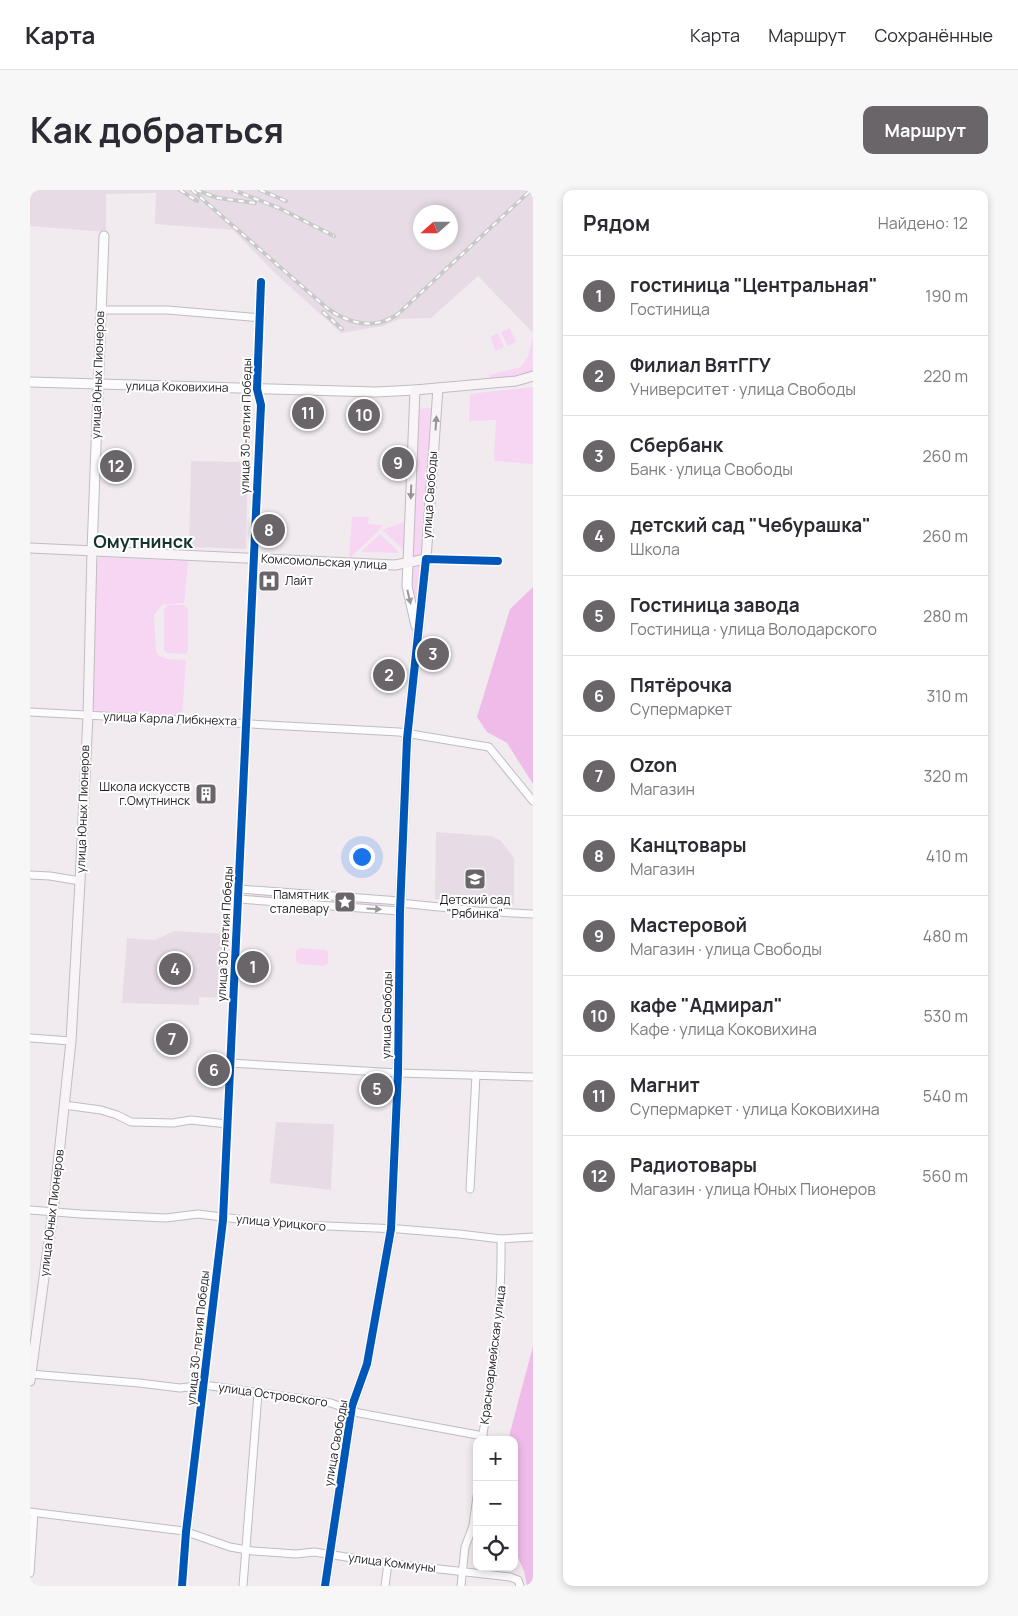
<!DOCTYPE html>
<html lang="ru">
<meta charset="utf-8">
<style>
:root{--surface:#fff;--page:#f7f7f7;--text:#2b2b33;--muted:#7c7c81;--line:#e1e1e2;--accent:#696569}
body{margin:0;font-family:Manrope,sans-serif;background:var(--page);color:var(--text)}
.controls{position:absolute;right:15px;bottom:15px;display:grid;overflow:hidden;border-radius:10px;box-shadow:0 2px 8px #0003}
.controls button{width:45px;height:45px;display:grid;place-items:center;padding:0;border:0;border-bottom:1px solid var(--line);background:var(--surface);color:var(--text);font:25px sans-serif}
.compass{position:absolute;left:383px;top:15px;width:45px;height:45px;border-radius:50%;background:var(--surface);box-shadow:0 2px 8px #0003;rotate:249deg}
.you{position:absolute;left:331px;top:666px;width:18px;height:18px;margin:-12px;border:4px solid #fff;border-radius:50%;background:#1a73e8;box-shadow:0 0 0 8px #1a73e833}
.badge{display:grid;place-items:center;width:32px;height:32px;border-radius:50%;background:var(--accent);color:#fff;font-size:16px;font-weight:700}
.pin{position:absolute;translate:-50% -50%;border:2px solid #fff;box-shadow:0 1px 5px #0006}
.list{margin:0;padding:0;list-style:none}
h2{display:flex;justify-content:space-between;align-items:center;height:65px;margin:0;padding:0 20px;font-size:21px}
h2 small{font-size:16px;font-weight:400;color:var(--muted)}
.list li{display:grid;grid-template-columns:32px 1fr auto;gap:15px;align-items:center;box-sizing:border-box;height:80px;padding:0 20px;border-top:1px solid var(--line)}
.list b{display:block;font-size:19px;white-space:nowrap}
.list p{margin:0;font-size:16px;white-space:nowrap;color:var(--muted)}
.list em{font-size:16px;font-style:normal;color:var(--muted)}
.icon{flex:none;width:28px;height:28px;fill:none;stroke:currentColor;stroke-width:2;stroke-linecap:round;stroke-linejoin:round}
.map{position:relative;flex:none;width:503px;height:1396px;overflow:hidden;border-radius:10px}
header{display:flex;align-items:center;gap:30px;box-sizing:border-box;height:70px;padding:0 25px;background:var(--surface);border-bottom:1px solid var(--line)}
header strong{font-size:24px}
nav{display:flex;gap:28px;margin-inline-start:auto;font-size:18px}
.intro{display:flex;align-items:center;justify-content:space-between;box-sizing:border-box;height:120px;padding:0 30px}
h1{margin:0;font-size:35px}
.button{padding:12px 22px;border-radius:10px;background:var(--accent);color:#fff;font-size:18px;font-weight:700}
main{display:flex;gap:30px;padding:0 30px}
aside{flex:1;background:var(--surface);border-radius:10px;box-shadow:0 2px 8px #0003}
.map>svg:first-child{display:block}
.built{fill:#e7dce6;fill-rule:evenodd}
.green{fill:#f6d6f2}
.water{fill:#efbcea}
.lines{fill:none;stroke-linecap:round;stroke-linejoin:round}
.minor-casing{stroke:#c0bcc0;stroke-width:9}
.tertiary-casing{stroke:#c0bcc0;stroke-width:11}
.secondary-casing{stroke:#c0bcc0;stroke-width:11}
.minor{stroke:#fdfcfd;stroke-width:7}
.tertiary{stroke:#fdfcfd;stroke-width:9}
.secondary{stroke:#f7f3f7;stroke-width:9}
.rail-casing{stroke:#c9c8c9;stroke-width:4}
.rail{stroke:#fff;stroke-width:2;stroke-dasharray:5.5;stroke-linecap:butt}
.cycleway-casing{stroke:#fff;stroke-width:11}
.cycleway{stroke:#0057b8;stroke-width:8}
.oneway{fill:#969396}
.oneway2{fill:#9a989a}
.labels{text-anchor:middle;stroke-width:4;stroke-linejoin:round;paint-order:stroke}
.street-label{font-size:12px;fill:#201d20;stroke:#fff}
.poi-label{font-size:12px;fill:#201d20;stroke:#fff;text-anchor:end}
.district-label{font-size:18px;font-weight:bold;fill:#14332b;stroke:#fff}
</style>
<header>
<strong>Карта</strong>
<nav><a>Карта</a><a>Маршрут</a><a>Сохранённые</a></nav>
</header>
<div class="intro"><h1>Как добраться</h1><a class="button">Маршрут</a></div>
<main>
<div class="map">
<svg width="503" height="1396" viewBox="0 0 503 1396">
<rect width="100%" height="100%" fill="#f1ebf0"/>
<g class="built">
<path d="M0 0H503V143L448 86 401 128 370 129 353 136 311 143 245 83 203 40 125 34 126 3 76 4V42L0 36ZM420 22V52H390V22Z"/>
<path d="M161 271 218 272 216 359 159 357Z"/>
<path d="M406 642 461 646 471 651 484 668V715L405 709Z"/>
<path d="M144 741 198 744 194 808 169 807V815L92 813 97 748 125 750Z"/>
<path d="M246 932 304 934 301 1000 240 993Z"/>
</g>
<g class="green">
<path d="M480 138 486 152 478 156 471 142Z"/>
<path d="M468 143 474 157 466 161 460 147Z"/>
<path d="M503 147V181L492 187 461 189 459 185 491 177 498 166Z"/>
<path d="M503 197V274L465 271 464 270 466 230 439 231 440 205 447 203Z"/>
<path d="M395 218H402L392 367H383L388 222 390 219Z"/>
<path d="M322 327H339L338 334 351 335V338L319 369Z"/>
<path d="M377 331 376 362 352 340Z"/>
<path d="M350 344 370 363 331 362Z"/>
<path d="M70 367 158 371 154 413 132 415 124 425 126 460 128 465 137 469 156 470 152 526 66 521 61 518 66 373Z"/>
<path d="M387 376 392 377 387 418 380 394 381 379Z"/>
<path d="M137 415H154L158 419V460L156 464 137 463 134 460V420Z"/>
<path d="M222 702 354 712 353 717 222 707Z"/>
<path d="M269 758 296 760 298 762V774L294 776 269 774 266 771V761Z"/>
</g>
<g class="water">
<path d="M503 397V594L477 553 457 542 447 527 480 419Z"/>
<path d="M503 1156V1396H497L494 1381 484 1358V1250H478Z"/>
</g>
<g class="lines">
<g class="minor-casing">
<g id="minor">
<path d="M71 120H137L231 128"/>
<path d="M396 369 468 371"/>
<path d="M0 522 369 542 459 557 503 611"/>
<path d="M0 685 20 686 50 691"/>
<path d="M209 699 370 711"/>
<path d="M208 709 370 721"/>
<path d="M370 713 448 721 503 724"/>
<path d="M0 848 41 851"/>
<path d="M199 873 368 883 503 887"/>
<path d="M34 915 71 920 87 925 101 932 143 933 161 930 197 934"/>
<path d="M440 999 446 885"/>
<path d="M0 1020 51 1024 136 1028 168 1024 248 1034 369 1039 429 1044 471 1049 503 1047"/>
<path d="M0 1184 109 1193 150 1198 174 1195 301 1213 329 1223 453 1246"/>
<path d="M452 1249C464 1184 472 1116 471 1049"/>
<path d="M0 1322 154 1341 200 1357 223 1361 266 1364 284 1362 348 1372 480 1387 488 1390 490 1396"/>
<path d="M0 1383 4 1323"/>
<path d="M152 1396 156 1342 193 1030 231 215 227 199 231 92"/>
<path d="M213 1396 228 1203"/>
<path d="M355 1396 358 1373"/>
<path d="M431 1396 435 1357 443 1336 447 1306"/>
</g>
</g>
<g class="tertiary-casing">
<g id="tertiary">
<path d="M0 192 346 202 385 200"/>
<path d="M62 361 74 46"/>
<path d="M378 373 377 396 386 436"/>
<path d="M295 1396 322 1216 337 1174 361 1039 368 883 370 721 377 549 396 369"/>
</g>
</g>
<g class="secondary-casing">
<g id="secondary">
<path d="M0 358 365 375 396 369 408 198"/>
<path d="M378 373 385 200 486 191 503 186"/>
<path d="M0 1191 23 1021 41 851 50 691 58 526 62 361"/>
</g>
</g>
<use href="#minor" class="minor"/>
<use href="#tertiary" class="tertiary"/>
<use href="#secondary" class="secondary"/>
<g class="rail-casing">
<g id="rail">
<path d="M150 0 167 11"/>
<path d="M162 0 298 119C320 134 345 140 368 124L501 0"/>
<path d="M166 0 188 8 225 13"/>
<path d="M203 0 249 18 304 46"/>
<path d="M230 0 256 11"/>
<path d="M293 122 312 139"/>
</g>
</g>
<use href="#rail" class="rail"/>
<g class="cycleway-casing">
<g id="cycleway">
<path d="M152 1396 156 1342 193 1030 231 215 227 199 231 92"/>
<path d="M295 1396 322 1216 337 1174 361 1039 368 883 370 721 377 549 396 369 468 371"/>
</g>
</g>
<use href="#cycleway" class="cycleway"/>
</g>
<defs><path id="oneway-solid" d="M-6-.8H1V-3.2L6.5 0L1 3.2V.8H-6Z" transform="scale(1.25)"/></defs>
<g class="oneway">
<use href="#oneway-solid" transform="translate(406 233) rotate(-86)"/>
<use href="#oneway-solid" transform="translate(381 302) rotate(92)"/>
</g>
<g class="oneway2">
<use href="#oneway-solid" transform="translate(379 407) rotate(77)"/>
<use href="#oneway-solid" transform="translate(344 719) rotate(4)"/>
</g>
<defs>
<g id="hospital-square" transform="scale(1.125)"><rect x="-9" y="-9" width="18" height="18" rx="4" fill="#696569" stroke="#fff"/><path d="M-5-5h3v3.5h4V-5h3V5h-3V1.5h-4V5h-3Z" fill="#fff"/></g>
<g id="building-square" transform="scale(1.125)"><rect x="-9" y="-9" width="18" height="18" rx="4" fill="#696569" stroke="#fff"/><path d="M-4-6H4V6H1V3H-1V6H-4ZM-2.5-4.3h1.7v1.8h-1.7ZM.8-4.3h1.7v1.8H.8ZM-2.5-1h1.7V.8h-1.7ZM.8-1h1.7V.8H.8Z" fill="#fff"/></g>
<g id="school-square" transform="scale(1.125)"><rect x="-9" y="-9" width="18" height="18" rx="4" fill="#696569" stroke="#fff"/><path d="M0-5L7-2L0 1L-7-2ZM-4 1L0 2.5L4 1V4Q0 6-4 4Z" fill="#fff"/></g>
<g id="sight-square" transform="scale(1.125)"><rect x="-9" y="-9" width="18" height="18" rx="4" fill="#696569" stroke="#fff"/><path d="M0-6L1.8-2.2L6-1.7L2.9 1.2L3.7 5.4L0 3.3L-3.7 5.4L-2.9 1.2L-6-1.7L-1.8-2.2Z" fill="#fff"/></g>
</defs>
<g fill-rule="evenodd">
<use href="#hospital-square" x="239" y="391"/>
<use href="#building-square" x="176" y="604"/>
<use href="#school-square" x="445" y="689"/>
<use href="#sight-square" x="315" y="712"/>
</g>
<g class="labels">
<g class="street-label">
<text transform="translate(68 185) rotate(-88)" y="4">улица Юных Пионеров</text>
<text transform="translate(147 197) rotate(1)" y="4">улица Коковихина</text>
<text transform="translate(216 236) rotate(-89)" y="4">улица 30-летия Победы</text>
<text transform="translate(400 305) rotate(-86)" y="4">улица Свободы</text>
<text transform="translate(294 372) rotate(3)" y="4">Комсомольская улица</text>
<text transform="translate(140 529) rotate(2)" y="4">улица Карла Либкнехта</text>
<text transform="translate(53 619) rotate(-88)" y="4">улица Юных Пионеров</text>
<text transform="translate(195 744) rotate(-87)" y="4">улица 30-летия Победы</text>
<text transform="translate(357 825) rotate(-89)" y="4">улица Свободы</text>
<text transform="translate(22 1023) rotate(-83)" y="4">улица Юных Пионеров</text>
<text transform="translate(251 1033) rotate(5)" y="4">улица Урицкого</text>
<text transform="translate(168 1148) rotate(-84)" y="4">улица 30-летия Победы</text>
<text transform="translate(463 1165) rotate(-83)" y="4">Красноармейская улица</text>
<text transform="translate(243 1205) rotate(8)" y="4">улица Островского</text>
<text transform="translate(306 1253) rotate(-80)" y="4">улица Свободы</text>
<text transform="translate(362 1373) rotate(7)" y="4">улица Коммуны</text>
</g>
<g class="poi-label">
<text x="255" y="395" text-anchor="start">Лайт</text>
<text x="160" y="601">Школа искусств<tspan x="160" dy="14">г.Омутнинск</tspan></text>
<text x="299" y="709">Памятник<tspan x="299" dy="14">сталевару</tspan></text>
<text x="445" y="714" text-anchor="middle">Детский сад<tspan x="445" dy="14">"Рябинка"</tspan></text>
</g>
<g class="district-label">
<text x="113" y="358">Омутнинск</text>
</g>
</g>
</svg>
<div class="controls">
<button>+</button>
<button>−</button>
<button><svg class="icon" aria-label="locate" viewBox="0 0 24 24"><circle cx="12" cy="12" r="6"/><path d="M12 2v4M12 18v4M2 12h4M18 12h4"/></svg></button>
</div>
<svg class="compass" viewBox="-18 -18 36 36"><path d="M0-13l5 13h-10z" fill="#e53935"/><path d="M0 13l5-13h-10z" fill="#7c7c81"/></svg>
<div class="you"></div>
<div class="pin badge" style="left:223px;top:777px">1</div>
<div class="pin badge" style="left:359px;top:485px">2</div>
<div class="pin badge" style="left:403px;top:464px">3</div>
<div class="pin badge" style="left:145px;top:779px">4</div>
<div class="pin badge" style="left:347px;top:899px">5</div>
<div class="pin badge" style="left:184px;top:880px">6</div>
<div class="pin badge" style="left:142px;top:849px">7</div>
<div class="pin badge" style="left:239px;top:340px">8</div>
<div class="pin badge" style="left:368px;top:273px">9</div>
<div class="pin badge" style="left:334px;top:225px">10</div>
<div class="pin badge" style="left:278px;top:223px">11</div>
<div class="pin badge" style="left:86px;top:276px">12</div>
</div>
<aside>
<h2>Рядом<small>Найдено: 12</small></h2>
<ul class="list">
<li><span class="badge">1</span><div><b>гостиница &quot;Центральная&quot;</b><p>Гостиница</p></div><em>190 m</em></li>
<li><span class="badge">2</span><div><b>Филиал ВятГГУ</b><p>Университет · улица Свободы</p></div><em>220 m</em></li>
<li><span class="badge">3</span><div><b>Сбербанк</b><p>Банк · улица Свободы</p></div><em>260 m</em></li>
<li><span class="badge">4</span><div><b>детский сад &quot;Чебурашка&quot;</b><p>Школа</p></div><em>260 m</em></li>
<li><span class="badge">5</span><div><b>Гостиница завода</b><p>Гостиница · улица Володарского</p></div><em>280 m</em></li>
<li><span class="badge">6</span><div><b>Пятёрочка</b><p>Супермаркет</p></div><em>310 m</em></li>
<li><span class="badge">7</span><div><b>Ozon</b><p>Магазин</p></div><em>320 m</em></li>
<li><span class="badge">8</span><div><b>Канцтовары</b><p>Магазин</p></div><em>410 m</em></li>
<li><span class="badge">9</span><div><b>Мастеровой</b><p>Магазин · улица Свободы</p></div><em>480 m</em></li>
<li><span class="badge">10</span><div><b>кафе &quot;Адмирал&quot;</b><p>Кафе · улица Коковихина</p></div><em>530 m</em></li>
<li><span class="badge">11</span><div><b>Магнит</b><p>Супермаркет · улица Коковихина</p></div><em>540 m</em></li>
<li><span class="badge">12</span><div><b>Радиотовары</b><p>Магазин · улица Юных Пионеров</p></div><em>560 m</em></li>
</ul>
</aside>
</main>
